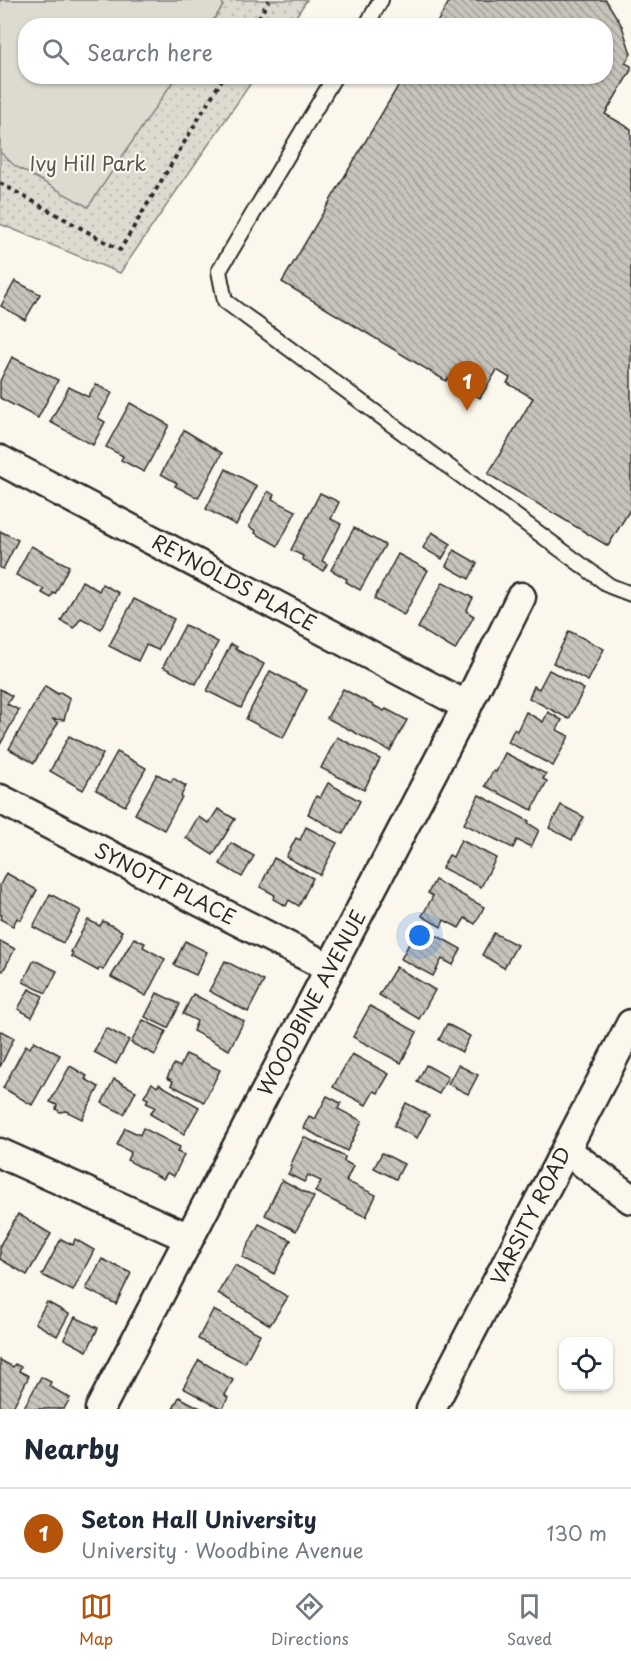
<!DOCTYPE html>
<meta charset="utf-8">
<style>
:root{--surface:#fff;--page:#f2f2f3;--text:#1f2937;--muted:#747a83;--line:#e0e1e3;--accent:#b45309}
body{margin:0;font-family:"Playpen Sans",sans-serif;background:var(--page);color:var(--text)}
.controls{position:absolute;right:18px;bottom:18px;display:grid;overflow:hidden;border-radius:12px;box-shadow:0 2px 4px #0004}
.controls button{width:54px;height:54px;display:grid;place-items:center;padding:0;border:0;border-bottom:2px solid var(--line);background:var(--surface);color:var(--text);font:30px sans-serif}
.you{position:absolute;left:420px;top:936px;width:21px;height:21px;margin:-15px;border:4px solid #fff;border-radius:50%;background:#1a73e8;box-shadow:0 0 0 9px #1a73e833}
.badge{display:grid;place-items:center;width:39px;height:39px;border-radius:50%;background:var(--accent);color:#fff;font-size:20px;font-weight:700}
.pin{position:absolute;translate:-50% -50px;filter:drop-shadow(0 2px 3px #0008)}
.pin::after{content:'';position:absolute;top:32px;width:21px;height:18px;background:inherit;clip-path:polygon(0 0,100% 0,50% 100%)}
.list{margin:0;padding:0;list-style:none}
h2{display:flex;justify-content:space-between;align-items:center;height:78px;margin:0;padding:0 24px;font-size:26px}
h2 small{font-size:20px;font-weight:400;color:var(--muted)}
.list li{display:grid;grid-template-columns:39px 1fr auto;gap:18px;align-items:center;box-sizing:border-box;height:90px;padding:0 24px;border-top:2px solid var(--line)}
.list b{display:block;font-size:22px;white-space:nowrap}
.list p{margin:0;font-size:20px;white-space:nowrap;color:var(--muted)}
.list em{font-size:20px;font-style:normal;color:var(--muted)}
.icon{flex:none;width:33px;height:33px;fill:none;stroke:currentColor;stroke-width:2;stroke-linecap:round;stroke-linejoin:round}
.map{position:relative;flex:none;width:631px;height:1409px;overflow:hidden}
.search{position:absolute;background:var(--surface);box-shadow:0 2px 4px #0004;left:18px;right:18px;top:18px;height:66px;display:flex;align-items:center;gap:15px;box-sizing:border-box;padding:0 21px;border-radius:24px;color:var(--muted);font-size:22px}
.sheet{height:168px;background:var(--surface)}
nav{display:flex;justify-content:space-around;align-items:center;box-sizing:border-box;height:84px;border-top:2px solid var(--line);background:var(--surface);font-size:16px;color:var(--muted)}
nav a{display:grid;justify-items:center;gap:3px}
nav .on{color:var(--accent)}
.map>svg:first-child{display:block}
.grass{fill:url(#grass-dots);stroke:#84827e;stroke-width:1.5}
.garden{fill:#dddad0;stroke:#84827e;stroke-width:1.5}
.building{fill:url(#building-back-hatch);stroke:#2b2b2b;stroke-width:1.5}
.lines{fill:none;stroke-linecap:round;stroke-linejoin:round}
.lane-casing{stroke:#2b2b2b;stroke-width:18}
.street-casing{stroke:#2b2b2b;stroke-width:33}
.path{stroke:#2b2b2b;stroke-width:4;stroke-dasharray:4.5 4.5;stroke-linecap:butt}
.lane{stroke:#fbf7ec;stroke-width:14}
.street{stroke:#fbf7ec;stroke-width:28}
.labels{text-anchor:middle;stroke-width:4.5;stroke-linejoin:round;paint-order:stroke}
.park-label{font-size:20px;fill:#585754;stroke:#fbf7ec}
.street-label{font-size:20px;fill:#2b2b2b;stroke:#fbf7ec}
</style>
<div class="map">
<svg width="631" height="1409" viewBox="0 0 631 1409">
<defs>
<pattern id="grass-dots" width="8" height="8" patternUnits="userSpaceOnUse" patternTransform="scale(1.5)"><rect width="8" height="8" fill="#dddad0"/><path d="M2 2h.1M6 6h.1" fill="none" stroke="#bebbb3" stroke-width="1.8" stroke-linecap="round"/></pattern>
<pattern id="building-back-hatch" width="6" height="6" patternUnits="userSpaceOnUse" patternTransform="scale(1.5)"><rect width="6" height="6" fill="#c7c4bc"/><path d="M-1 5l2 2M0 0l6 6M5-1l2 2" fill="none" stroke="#a29f99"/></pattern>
</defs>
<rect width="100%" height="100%" fill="#fbf7ec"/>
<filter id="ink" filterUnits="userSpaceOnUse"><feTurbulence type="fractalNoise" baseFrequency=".0167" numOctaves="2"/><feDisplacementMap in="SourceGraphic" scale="12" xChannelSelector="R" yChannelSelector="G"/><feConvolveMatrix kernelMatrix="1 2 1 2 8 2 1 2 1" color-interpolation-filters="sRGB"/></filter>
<g filter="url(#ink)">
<path class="grass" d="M0 0H307L290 25 26 26V76L255 77 120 273 0 224Z"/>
<path class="garden" d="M0 0H222L223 6 210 25 26 26V76L176 77 88 207 15 166 0 152Z"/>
<g class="building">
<path d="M450 0H606L622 26 631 54 625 63 631 66V70L605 114 631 129V508L608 546 488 474 533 398 507 383 510 378 497 370 480 398 448 378 446 381 282 282 404 76H606V26H435Z"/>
<path d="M15 281 40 294 25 320 1 306Z"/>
<path d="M12 357 58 380 38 418 0 398V381Z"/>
<path d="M96 384 112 393 98 418 105 422 93 445 50 422 69 387 88 397Z"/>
<path d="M130 403 169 425 144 472 121 460 123 456 106 447Z"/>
<path d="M184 430 222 453 198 498 175 486 177 483 161 474Z"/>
<path d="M226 469 257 486 236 525 206 509Z"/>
<path d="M268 491 274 495 272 499 296 511 278 546 255 533 256 531 249 527Z"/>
<path d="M320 493 339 502 331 519 341 524 322 561 327 564 323 571 302 559 303 556 291 550Z"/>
<path d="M354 528 385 545 360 590 346 582 347 579 331 570Z"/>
<path d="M0 531 18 540 3 569 0 568Z"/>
<path d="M432 532 451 544 442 559 423 548Z"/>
<path d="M31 546 69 566 55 594 53 593 51 598 42 593 44 589 16 575Z"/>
<path d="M454 550 477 563 469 579 446 566Z"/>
<path d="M398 554 428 570 404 615 374 599Z"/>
<path d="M82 581 99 591 102 584 119 593 101 629 81 618 74 628 61 621Z"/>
<path d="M443 582 473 598 466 611 474 616 455 650 418 628Z"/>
<path d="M134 599 174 619 158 650 146 645 138 661 109 646Z"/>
<path d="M185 625 218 642 196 684 163 667Z"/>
<path d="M569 631 604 649 588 681 553 663Z"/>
<path d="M231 644 237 647 235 649 264 664 241 708 207 691Z"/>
<path d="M549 670 584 689 569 719 529 698 534 686 539 689Z"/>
<path d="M270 671 307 690 283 738 246 719Z"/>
<path d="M45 686 58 694 60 692 70 698 64 720 52 719 58 723 34 763 9 749Z"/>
<path d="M0 689 12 696 7 704 19 710 0 745Z"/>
<path d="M343 689 384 711 386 709 407 720 390 751 327 718Z"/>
<path d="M526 712 543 722 548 712 562 720 557 730 569 736 553 766 508 742 514 729 517 731Z"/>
<path d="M69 736 103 754 83 790 50 771Z"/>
<path d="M337 737 380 759 364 790 321 768Z"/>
<path d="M117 752 146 768 125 806 96 790Z"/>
<path d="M505 753 546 774 543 779 547 781 532 810 485 786 493 771 496 772Z"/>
<path d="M157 774 171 782 173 778 186 786 181 796 182 797 164 830 135 814Z"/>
<path d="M328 783 360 801 343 834 308 814 316 796 320 798Z"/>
<path d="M479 795 529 821 528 823 539 830 531 847 517 840 513 848 464 824Z"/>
<path d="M561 805 584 817 572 840 549 828Z"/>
<path d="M218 809 235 819 213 855 186 838 198 817 209 823Z"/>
<path d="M306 827 337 843 320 875 286 857 296 838 300 840Z"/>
<path d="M461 840 496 858 481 887 442 868 449 855 453 857Z"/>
<path d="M231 843 254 856 242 877 220 864Z"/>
<path d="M274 858 313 878 299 906 289 900 286 906 273 899 275 895 260 887Z"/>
<path d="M6 873 37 890 21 920 17 918 13 926 0 919 2 915 0 914V885Z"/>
<path d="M435 880 484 907 475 924 465 918 459 928 444 920 441 927 422 916 433 896 428 893Z"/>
<path d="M50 894 81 911 63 943 33 927Z"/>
<path d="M88 920 100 926 103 921 122 931 120 934 122 935 103 970 99 968 98 971 71 956 73 953 71 952Z"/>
<path d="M414 926 419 928 420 926 461 949 453 965 442 959 433 976 401 959 412 938 408 936Z"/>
<path d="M494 933 517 945 504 968 482 955Z"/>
<path d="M134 938 145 943 143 947 165 959 146 996 111 977Z"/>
<path d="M0 941 15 949 3 971 0 969Z"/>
<path d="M185 941 207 952 196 975 174 965Z"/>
<path d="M34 960 57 971 46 993 23 982Z"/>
<path d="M225 961 264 981 248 1012 209 991Z"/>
<path d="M396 967 435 990 419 1019 379 995Z"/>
<path d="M29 989 43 996 32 1017 18 1009Z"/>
<path d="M157 993 180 1004 168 1028 145 1017Z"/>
<path d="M193 994 244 1021 229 1050 193 1031 197 1021 183 1014Z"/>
<path d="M370 1006 417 1032 401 1063 353 1037Z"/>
<path d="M143 1020 166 1031 155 1055 131 1043Z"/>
<path d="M447 1024 470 1036 462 1052 439 1040Z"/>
<path d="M106 1028 129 1040 116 1064 94 1052Z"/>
<path d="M1 1031 14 1038 0 1067V1032Z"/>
<path d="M34 1041 60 1055 32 1105 3 1088 26 1045 30 1048Z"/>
<path d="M186 1054 220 1070 204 1102 171 1085 173 1081 167 1078 174 1064 180 1067Z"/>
<path d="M352 1054 389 1074 378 1093 374 1091 366 1105 333 1087Z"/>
<path d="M426 1065 448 1077 439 1094 417 1082Z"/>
<path d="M458 1065 478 1075 468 1094 448 1084Z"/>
<path d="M70 1066 87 1076 85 1079 99 1087 82 1119 66 1111 60 1112 56 1109 57 1105 50 1102Z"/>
<path d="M114 1079 136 1091 124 1114 102 1103Z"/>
<path d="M152 1083 157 1087 159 1084 199 1107 184 1134 150 1114 155 1107 146 1103 148 1099 144 1097Z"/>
<path d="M327 1096 341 1103 338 1109 362 1121 347 1151 303 1128 309 1116 315 1119Z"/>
<path d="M406 1103 429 1115 417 1138 394 1126Z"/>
<path d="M125 1128 140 1135 143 1128 180 1147 177 1152 184 1155 174 1176 167 1173 163 1179 127 1160 131 1152 117 1145Z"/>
<path d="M304 1137 345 1157 344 1161 353 1166 346 1181 376 1195 366 1217 315 1192 321 1181 308 1175 304 1182 288 1174 292 1167 290 1166Z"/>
<path d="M382 1153 404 1164 396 1179 374 1168Z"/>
<path d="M282 1180 314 1197 296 1231 265 1215Z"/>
<path d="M18 1214 51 1234 27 1275 0 1259V1245Z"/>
<path d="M259 1224 291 1240 274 1274 242 1257Z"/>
<path d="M61 1239 73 1245 75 1239 94 1250 73 1291 42 1275Z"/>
<path d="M102 1259 131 1273 116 1304 86 1289Z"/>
<path d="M235 1265 288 1297 270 1325 218 1293Z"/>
<path d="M47 1302 69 1314 57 1336 35 1323Z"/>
<path d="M213 1310 260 1334 245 1363 198 1339Z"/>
<path d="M75 1317 98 1328 87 1351 64 1339Z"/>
<path d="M0 1360 13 1367 15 1364 21 1367 19 1371 29 1376 12 1409H0Z"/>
<path d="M199 1360 233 1380 225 1395 228 1398 222 1409 183 1388Z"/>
<path d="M41 1377 51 1382 49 1386 70 1398 64 1409H23Z"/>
<path d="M179 1397 202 1409H173Z"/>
</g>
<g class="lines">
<g class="lane-casing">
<g id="lane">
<path d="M366 26 381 0"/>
<path d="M335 76 219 271 225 301 610 586 631 594"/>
</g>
</g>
<g class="street-casing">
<g id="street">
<path d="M0 460 467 706"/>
<path d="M0 799 330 968"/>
<path d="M566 1150 631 1199"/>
<path d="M0 1153 189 1238"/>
<path d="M100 1409 467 706 521 597"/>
<path d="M431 1409 631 1024"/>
</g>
</g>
<g class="path">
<path d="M254 26 269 0"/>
<path d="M0 183 120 250 224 76"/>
</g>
<use href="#lane" class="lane"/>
<use href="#street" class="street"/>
</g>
</g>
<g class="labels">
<g class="park-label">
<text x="88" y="171">Ivy Hill Park</text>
</g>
<g class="street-label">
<text transform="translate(234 583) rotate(28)" y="7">REYNOLDS PLACE</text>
<text transform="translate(165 884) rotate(27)" y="7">SYNOTT PLACE</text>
<text transform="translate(312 1003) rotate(-62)" y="7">WOODBINE AVENUE</text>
<text transform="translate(531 1216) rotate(-63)" y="7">VARSITY ROAD</text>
</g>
</g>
</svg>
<div class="controls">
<button><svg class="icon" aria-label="locate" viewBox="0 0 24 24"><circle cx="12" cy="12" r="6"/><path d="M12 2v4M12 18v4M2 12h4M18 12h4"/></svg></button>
</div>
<div class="you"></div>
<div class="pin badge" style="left:467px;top:411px">1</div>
<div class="search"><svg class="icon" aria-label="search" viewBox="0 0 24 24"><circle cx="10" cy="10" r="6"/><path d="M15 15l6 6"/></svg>Search here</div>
</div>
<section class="sheet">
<h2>Nearby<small></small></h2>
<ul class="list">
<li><span class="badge">1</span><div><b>Seton Hall University</b><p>University · Woodbine Avenue</p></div><em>130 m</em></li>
</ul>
</section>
<nav>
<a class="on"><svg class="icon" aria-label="map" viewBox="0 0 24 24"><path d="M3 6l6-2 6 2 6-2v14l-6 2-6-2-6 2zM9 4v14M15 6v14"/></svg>Map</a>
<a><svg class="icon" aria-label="directions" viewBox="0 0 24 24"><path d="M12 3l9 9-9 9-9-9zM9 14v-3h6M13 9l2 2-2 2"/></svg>Directions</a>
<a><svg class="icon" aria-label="saved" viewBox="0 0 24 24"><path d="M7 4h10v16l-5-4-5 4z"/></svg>Saved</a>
</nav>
